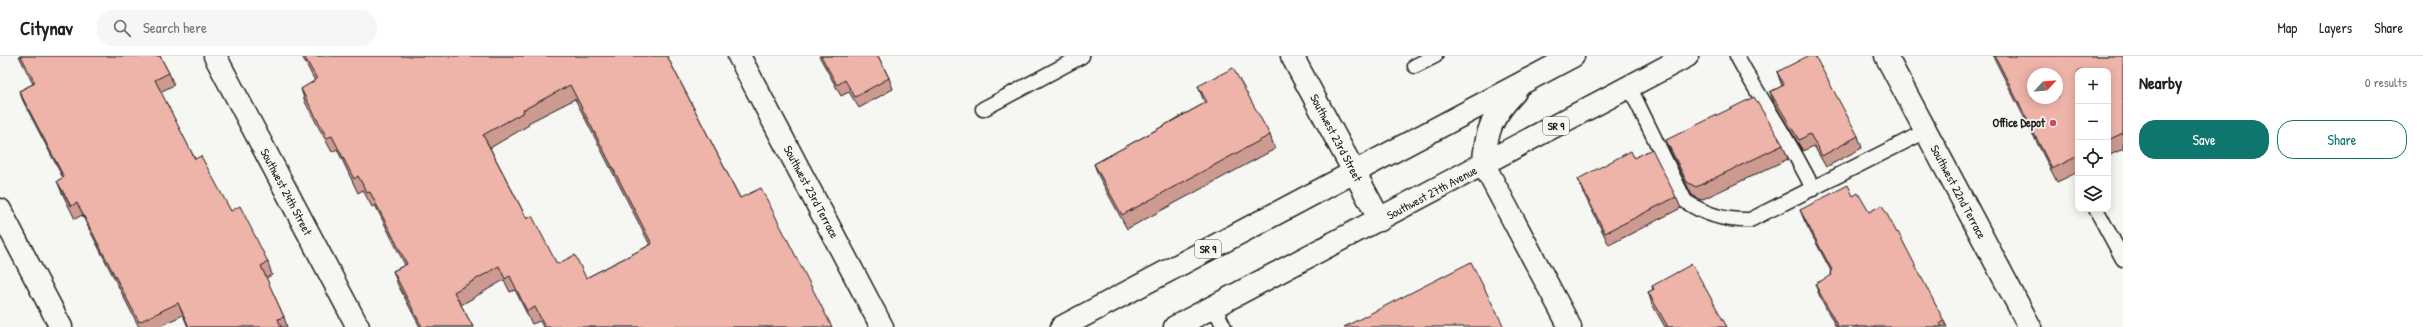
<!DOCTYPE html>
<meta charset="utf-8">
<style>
:root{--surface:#fff;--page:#f6f6f6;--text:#222;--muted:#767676;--line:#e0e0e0;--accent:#0f766e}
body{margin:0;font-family:"Patrick Hand",sans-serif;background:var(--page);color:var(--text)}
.controls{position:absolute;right:12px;top:12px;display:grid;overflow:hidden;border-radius:8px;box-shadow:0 2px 10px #0003}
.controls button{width:36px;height:36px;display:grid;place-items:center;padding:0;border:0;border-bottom:1px solid var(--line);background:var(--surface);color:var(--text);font:20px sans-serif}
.compass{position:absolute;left:2027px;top:12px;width:36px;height:36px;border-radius:50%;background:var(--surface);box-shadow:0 2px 10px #0003;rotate:64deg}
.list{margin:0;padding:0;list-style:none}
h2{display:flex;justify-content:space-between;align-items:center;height:52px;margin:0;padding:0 16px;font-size:17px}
h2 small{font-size:13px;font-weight:400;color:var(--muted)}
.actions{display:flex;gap:8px;padding:12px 16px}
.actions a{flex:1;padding:9px 0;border:1px solid var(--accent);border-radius:16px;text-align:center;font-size:14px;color:var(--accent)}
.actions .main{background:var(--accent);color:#fff}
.icon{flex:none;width:22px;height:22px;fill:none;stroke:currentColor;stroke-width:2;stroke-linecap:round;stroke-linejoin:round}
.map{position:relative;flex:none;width:2123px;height:271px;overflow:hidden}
header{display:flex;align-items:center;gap:24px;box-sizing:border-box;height:56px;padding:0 20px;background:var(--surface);border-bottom:1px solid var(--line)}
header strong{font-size:19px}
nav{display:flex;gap:22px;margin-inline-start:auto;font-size:14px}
.search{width:280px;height:36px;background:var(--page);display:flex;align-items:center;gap:10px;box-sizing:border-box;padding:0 14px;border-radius:16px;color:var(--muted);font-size:15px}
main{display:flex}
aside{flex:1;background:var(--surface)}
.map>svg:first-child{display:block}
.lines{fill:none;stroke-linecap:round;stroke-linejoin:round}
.lane-casing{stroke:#1c1c1c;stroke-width:17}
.street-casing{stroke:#1c1c1c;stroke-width:25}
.highway-casing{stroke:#1c1c1c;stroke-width:25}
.lane{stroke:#f6f6f2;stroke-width:14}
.street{stroke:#f6f6f2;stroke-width:22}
.highway{stroke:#f6f6f2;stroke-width:22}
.wall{fill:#cd9a91;stroke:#1c1c1c;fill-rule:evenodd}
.building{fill:#eeb3a9;stroke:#1c1c1c;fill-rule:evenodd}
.poi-dot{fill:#d1495b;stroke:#f6f6f2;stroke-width:1.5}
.labels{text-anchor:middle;stroke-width:3.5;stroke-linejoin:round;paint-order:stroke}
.shield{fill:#f6f6f2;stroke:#5d5d5c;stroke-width:1}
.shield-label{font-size:11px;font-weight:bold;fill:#1c1c1c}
.poi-label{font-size:12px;font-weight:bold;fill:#1c1c1c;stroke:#f6f6f2;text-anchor:end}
.street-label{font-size:12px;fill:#1c1c1c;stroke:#f6f6f2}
</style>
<header>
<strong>Citynav</strong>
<div class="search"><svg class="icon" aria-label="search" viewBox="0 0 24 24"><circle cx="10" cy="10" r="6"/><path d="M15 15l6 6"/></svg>Search here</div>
<nav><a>Map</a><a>Layers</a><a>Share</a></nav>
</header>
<main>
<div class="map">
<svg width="2123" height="271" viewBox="0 0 2123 271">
<rect width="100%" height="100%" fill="#f6f6f2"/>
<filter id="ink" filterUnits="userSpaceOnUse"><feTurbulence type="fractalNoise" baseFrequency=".025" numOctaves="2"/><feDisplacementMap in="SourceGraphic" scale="8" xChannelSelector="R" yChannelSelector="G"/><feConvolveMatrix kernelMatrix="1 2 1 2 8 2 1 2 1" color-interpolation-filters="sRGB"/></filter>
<g filter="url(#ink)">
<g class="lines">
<g class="lane-casing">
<g id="lane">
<path d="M1737 0C1761 45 1791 86 1813 133"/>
<path d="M1415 10 1435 0"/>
<path d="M1629 30 1685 145C1704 158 1727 165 1750 164L1926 75"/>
<path d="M983 53 1082 0"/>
<path d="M2096 153 2123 203"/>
<path d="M1214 251 1224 271"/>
</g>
</g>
<g class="street-casing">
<g id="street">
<path d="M215 0 358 271"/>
<path d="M739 0 882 271"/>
<path d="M1292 0 1380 164"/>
<path d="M1886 0 2030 271"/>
<path d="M1484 109 1570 271"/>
<path d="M0 154 61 271"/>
</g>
</g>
<g class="highway-casing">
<g id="highway">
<path d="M1484 109C1485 76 1492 60 1515 36"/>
<path d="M1062 271 1573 0"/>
<path d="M1175 271 1687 0"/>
</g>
</g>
<use href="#lane" class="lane"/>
<use href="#street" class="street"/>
<use href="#highway" class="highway"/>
</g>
<g class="wall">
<path d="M19 0H160L169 17 174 29 160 36 195 103 231 155 268 206 272 219 266 222 284 261 287 271H188L183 259 158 271H139L82 159 75 163 62 137 57 125 63 122 24 47 19 35 33 28Z"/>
<path d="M302 0H667L740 142 832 271H543L540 265 532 268 515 234 510 236 504 224 461 249 473 271H420L398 229 393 215 405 209 375 149 372 151 363 134 358 137 337 93 332 96 305 46 301 33 315 25ZM575 43 650 189 586 222 557 208 527 163 490 92 529 69 528 67Z"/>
<path d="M819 0H878L889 22 893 33 859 52 849 36 841 40Z"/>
<path d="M1993 0H2123V93L2108 100V15H2078V116L2057 126Z"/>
<path d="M1777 16 1858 80 1862 92 1826 111 1814 90 1803 95 1774 47 1770 36 1782 30Z"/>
<path d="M1198 30 1270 79 1275 93 1127 173 1099 121 1094 108 1205 47 1203 43Z"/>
<path d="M1666 84 1783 89 1788 103 1701 144 1692 139 1671 97Z"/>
<path d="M1634 102 1676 141 1681 152 1609 189 1582 134 1578 123Z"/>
<path d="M1853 140 1869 156 1944 265 1947 271H1836L1820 241 1815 228 1832 220 1830 215H1831L1805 166 1800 154Z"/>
<path d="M1652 230 1727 271H1665L1652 248 1648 236 1653 234Z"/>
</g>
<g class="building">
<path d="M21 0H160L169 17 155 24 195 103 201 100 231 155 240 150 268 206 261 210 284 261 278 263 281 271H189L178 247 139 266 77 147 71 150 57 125 64 121 19 35 35 27Z"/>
<path d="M304 0H667L740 142 761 132 832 271H545L535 251 527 255 510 220 505 223 499 210 454 236 473 271H422L393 215 407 208 370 136 367 137 358 120 354 123 332 80 327 82 301 33 317 23ZM570 29 652 188 586 222 575 199 557 208 532 160 527 163 483 79 524 56 523 54Z"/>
<path d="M821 0H878L889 22 855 41 845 24 837 29Z"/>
<path d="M1808 0H1815L1858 80 1822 100 1810 78 1799 84 1770 36 1784 29 1777 16Z"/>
<path d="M1995 0H2123V77L2108 84V15H2078V100L2052 113ZM2033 18H2057V42H2033Z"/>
<path d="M1233 12 1270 79 1122 159 1094 108 1207 46 1198 30Z"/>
<path d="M1754 41 1783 89 1696 131 1687 126 1666 84Z"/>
<path d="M1652 93 1676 141 1605 177 1578 123 1631 95 1634 102Z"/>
<path d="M1848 129 1853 140 1858 137 1869 156 1882 149 1897 177 1898 176 1944 265 1940 267 1942 271H1858L1857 270 1854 271H1838L1815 228 1832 219 1830 215 1832 214 1800 154Z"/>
<path d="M1471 206 1504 271H1344Z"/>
<path d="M1692 208 1727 271H1668L1648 236 1654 233 1652 230Z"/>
</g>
</g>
<circle class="poi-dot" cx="2053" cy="67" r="4"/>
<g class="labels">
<g class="shield">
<rect x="1543" y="61" width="26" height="18" rx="3"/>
<rect x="1195" y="184" width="26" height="18" rx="3"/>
</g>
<g class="shield-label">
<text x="1556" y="74">SR 9</text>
<text x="1208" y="197">SR 9</text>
</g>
<g class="poi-label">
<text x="2045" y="71">Office Depot</text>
</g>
<g class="street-label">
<text transform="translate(1336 82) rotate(62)" y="4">Southwest 23rd Street</text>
<text transform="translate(286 136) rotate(62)" y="4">Southwest 24th Street</text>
<text transform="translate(811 136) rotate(62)" y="4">Southwest 23rd Terrace</text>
<text transform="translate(1958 136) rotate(62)" y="4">Southwest 22nd Terrace</text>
<text transform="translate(1432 137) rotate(-28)" y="4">Southwest 27th Avenue</text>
</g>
</g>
</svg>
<div class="controls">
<button>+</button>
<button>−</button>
<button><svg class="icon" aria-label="locate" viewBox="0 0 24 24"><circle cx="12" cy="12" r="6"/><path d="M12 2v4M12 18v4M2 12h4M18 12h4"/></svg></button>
<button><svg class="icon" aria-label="layers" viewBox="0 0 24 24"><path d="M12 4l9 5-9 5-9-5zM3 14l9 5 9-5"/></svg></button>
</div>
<svg class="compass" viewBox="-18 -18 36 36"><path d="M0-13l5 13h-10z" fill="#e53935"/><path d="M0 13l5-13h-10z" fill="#767676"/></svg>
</div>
<aside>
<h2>Nearby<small>0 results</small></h2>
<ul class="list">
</ul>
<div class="actions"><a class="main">Save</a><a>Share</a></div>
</aside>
</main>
